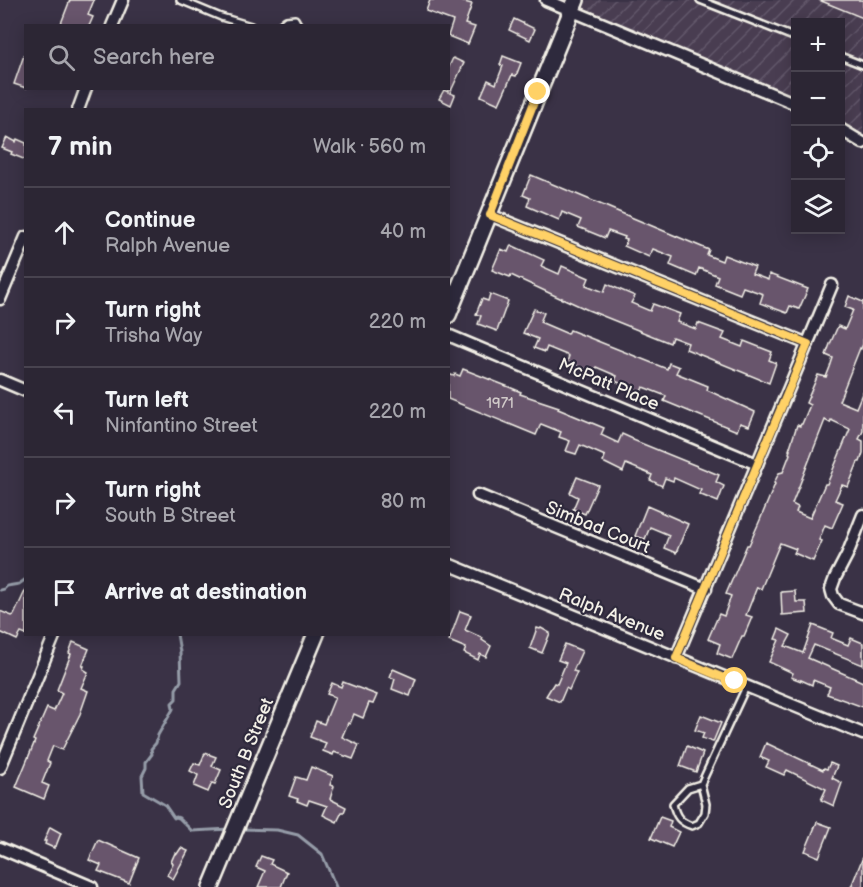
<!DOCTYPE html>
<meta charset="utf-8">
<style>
:root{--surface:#2c2634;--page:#383240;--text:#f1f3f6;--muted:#a6a5ac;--line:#48434f}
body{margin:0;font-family:"Balsamiq Sans",sans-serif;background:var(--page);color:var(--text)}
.controls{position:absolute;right:18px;top:18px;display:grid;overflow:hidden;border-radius:0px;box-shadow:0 3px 15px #0003}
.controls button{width:54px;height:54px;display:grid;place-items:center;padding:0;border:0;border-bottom:2px solid var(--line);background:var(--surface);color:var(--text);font:30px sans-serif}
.stop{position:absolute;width:18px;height:18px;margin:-14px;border:4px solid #ffd166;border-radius:50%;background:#fff}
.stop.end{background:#ffd166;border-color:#fff;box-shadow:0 2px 6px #0008}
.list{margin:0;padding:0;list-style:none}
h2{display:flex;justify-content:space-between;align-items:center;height:78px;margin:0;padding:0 24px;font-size:26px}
h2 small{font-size:20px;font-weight:400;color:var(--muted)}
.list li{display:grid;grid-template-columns:39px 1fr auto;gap:18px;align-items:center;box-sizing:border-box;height:90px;padding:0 24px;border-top:2px solid var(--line)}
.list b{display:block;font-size:22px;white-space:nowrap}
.list p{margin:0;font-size:20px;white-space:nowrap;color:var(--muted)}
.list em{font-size:20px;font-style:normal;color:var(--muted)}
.icon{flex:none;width:33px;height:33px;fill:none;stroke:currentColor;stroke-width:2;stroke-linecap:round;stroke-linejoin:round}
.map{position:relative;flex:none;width:863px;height:887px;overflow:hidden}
.search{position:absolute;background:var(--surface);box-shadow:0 3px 15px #0003;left:24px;top:24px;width:426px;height:66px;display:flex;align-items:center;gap:15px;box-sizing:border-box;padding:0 21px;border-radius:0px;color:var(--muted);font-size:22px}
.panel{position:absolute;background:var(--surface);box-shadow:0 3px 15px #0003;left:24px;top:108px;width:426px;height:528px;border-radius:0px}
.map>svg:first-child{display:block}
.industrial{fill:url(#industrial-furrows)}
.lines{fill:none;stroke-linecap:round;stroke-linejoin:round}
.stream{stroke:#959ca8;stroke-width:3}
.building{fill:#68546c;stroke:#f4f1e8;stroke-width:1.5;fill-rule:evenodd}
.lane-casing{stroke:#f4f1e8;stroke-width:10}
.street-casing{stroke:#f4f1e8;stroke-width:15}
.secondary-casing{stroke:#f4f1e8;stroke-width:20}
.lane{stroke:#2f2a3d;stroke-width:5}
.street{stroke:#2f2a3d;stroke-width:10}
.secondary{stroke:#2f2a3d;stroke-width:15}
.route{stroke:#ffd166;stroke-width:8}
.labels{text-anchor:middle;stroke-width:4.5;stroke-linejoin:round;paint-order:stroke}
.number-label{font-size:15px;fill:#d1cac9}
.street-label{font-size:18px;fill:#f4f1e8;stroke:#2f2a3d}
</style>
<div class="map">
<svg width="863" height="887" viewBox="0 0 863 887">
<defs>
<pattern id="industrial-furrows" width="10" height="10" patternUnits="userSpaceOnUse" patternTransform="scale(1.5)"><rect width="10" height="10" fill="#483c51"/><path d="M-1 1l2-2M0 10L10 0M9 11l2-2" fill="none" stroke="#63596a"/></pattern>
</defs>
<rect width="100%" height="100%" fill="#3a3246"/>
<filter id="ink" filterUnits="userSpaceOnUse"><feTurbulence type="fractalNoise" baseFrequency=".0167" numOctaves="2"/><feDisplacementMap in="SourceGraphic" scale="12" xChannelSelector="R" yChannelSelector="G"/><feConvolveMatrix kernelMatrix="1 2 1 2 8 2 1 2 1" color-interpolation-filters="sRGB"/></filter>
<g filter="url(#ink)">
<path class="industrial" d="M550 0H863V136L841 126 840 22H796L795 107Z"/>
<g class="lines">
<g class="stream">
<path d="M0 590 4 589 7 586 19 584 26 579"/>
<path d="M177 634 180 652 181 681 176 689V699L172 703 173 709 158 735 156 743 151 749 152 754 146 762V768L142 776 143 792 165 805 174 818 176 817 179 818 192 831 230 829"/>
<path d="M240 829 277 830 298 835 322 854 336 887"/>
</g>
</g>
<g class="building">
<path d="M70 0H94L88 15 93 17 89 26H60Z"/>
<path d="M430 0H457L472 4 465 24 475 27 468 44 448 36 453 21 426 11Z"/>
<path d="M819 0H863V18Z"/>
<path d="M514 19 535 29 530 40 509 30Z"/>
<path d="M24 55H26V88L14 84Z"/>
<path d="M503 56 521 63 516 76 512 75 499 104 481 96 488 80 496 84 503 66 500 65Z"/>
<path d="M453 58 464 63 450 93 455 95 451 105 439 99 444 90 448 92V69Z"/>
<path d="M7 137 16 142 17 139 26 143V160L11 154 12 152 2 148Z"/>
<path d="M531 175 709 250 707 255 722 261 724 255 755 267 752 274 768 280 769 274 808 289 799 309 790 306 787 313 760 303 763 294 743 287 740 294 715 284 718 276 699 268 696 276 670 265 673 257 653 249 649 257 624 246 627 240 624 239 625 237 608 231 605 238 578 227 581 220 562 212 559 220 527 206 530 198 523 195Z"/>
<path d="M511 245 544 260 541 266 559 274 562 266 589 278 586 285 604 292 607 284 635 296 631 303 650 311 653 304 680 314 677 322 696 329 698 323 725 333 722 339 742 347 744 341 772 352 769 360 776 363 769 383 686 349 688 343 672 337 670 343 588 310 562 298V299L511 275 510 277 492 270 501 249 508 252Z"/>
<path d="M490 294 508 301 497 331 478 324 481 316 476 314 482 299 488 301Z"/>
<path d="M849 296 863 302V344L861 349 860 348 839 401 856 408 863 391V431L859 439 863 441V453L860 462H858L848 487 842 485 835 500 843 503 832 528 825 525 819 540 822 541 813 561 794 553 796 549 780 543 761 589 757 587 746 615 752 617 744 636H742L732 659 717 653 720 644 708 639 719 614 724 616 731 596 726 594 747 545H749L760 520 775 484 774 483 779 473 783 472 790 454 789 453 790 450H789L797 425 800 426 801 424H802L810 405 806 403 818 375 826 377 830 367 833 358 826 355 830 344 838 326 845 329 853 310 845 307ZM825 420 830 423 831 420 850 429 827 484H825L810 518 796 512 798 507 792 504Z"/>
<path d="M534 309 544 313 540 322 568 334 570 330 667 369 669 363 679 367 676 373 708 386 707 390 755 412 749 426 740 423 737 431 664 401 666 396 643 387 641 392 615 381 617 376 596 367 593 372 567 362 569 356 547 347 545 352 534 348 538 339 523 333Z"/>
<path d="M463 369 509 387 521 392 520 394 559 407 558 409 604 428 601 435 618 443 622 434 633 439V440L719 475 716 482 724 486 718 502 699 494 701 490 674 478 673 481 665 478 662 486 650 480 652 475 626 464 623 472 603 462 605 456 580 445 576 454 566 451 570 441 559 437 561 432 541 424 536 435 448 399V374L454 376 455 374 460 376Z"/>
<path d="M577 477 598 485 585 514 573 509 578 497 570 493Z"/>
<path d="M647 506 688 524 676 553 664 548 669 535 650 527 645 539 635 536Z"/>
<path d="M26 589V635L21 633 17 640 0 632V611L12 616 14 615Z"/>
<path d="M795 591 796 602H806L807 613 782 615 781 592Z"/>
<path d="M460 611 471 615 465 630 483 638 482 640 491 646 486 657 480 654 478 660 464 653 466 648 449 641Z"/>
<path d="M813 625 833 633 831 638 848 645 851 638 863 643V665L814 645 808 658 863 682V707L827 694 830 687 813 680 812 685 801 680V681L791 677 793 673 769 662 779 640 775 639 779 629 791 635 785 646 803 653Z"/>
<path d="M537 628 540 629 541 628 550 633 542 653 530 648Z"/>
<path d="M73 642 89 649 82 666H84L83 669 88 672 81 688 88 691 80 714 62 750 53 746 47 761 50 763 42 783 49 786 44 799 16 787 35 741 33 740 47 708 54 711 62 693 57 690 71 654 69 653Z"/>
<path d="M565 644 582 651 573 671 577 672 569 690 566 688 560 702 546 696 554 683 557 684 566 663 558 660Z"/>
<path d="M393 669 416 679 410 696 392 689 395 679 390 677Z"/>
<path d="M343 682 377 695 373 704 369 703 363 718 354 714 350 724 348 723 342 737 359 745 353 759 334 752 333 755 323 751 326 743 310 737 316 721 324 724 335 697 327 694 332 683 341 687Z"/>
<path d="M701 715 721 723 713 742 702 738 704 733 695 730Z"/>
<path d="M766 743 823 770 824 768 827 769 830 763 837 766 832 778 842 783 834 806 821 800 826 789 787 770 784 775 766 767 769 761 760 757Z"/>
<path d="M687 746 703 753 696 772 680 766Z"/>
<path d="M205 753 216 757 212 766 221 770 215 784 212 783 208 792 194 786 198 775 190 771 194 763 200 765Z"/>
<path d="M311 767 333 776 330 785 334 786 330 799 346 807 344 812H342L337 822 323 815 327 806 309 800 307 805 297 801 298 799 289 796 296 777 306 780Z"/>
<path d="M660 817 671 821 669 827 679 832 672 847 651 838Z"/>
<path d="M817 822 831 827 819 857 805 851Z"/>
<path d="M50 827 61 833 56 846H54V848L45 844 46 841H44Z"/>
<path d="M98 840 139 858 129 883 98 871 101 865 89 860Z"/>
<path d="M181 848 188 851 173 879 167 875 173 863 171 862 175 853 177 854Z"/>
<path d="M261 856 272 860 270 864 287 872 281 887H258L265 871 256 867Z"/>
<path d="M863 857V887H851Z"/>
</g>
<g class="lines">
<g class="lane-casing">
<g id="lane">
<path d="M180 0 221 17 251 26"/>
<path d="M700 0 796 38"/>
<path d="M279 26 286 20 295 19 299 26"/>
<path d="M840 56 863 65"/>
<path d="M701 784 688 788 673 804C676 817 680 822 692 826L699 823 705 813 706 804 701 784 746 687"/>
</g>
</g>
<g class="street-casing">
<g id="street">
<path d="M546 0 796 104"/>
<path d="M112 26 123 0"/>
<path d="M78 110 86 88"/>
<path d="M840 129 863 143"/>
<path d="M490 215 808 344"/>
<path d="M0 299 26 237"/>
<path d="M448 335 757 464"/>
<path d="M0 380 26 391"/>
<path d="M478 495 706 589"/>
<path d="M863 515 847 555 835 578 831 589 833 596 839 604 863 613"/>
<path d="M448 564 863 734"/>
<path d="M676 658 832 285"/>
<path d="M0 768 55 634"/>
<path d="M0 848 92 887"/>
</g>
</g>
<g class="secondary-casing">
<g id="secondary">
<path d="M448 315 576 0"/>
<path d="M211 887 316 634"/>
</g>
</g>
<use href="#lane" class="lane"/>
<use href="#street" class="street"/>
<use href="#secondary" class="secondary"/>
</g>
</g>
<g class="lines" filter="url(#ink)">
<path class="route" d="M538 92 490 215 808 344 676 658 726 679 735 681"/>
</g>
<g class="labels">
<g class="number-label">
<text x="500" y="408">1971</text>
</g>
<g class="street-label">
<text transform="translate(609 384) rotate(23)" y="6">McPatt Place</text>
<text transform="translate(598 527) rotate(22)" y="6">Simbad Court</text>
<text transform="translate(612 614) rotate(22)" y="6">Ralph Avenue</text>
<text transform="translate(246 753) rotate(-68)" y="6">South B Street</text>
</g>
</g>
</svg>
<div class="controls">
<button>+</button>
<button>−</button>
<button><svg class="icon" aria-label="locate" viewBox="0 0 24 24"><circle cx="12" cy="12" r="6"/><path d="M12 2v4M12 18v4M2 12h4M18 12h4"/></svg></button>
<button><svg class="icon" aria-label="layers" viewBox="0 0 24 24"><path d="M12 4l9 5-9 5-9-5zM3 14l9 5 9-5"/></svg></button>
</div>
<div class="stop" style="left:735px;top:681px"></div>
<div class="stop end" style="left:538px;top:92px"></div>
<div class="search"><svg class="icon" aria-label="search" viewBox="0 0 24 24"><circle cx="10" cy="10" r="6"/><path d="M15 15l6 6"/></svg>Search here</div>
<section class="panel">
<h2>7 min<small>Walk · 560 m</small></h2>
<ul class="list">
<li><svg class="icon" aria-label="ahead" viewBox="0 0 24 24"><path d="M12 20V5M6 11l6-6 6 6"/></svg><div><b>Continue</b><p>Ralph Avenue</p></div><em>40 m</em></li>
<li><svg class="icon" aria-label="right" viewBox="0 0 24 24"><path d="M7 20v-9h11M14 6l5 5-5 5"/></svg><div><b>Turn right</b><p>Trisha Way</p></div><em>220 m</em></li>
<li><svg class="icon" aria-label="left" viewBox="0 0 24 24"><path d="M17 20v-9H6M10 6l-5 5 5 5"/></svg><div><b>Turn left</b><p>Ninfantino Street</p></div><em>220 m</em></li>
<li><svg class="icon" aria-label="right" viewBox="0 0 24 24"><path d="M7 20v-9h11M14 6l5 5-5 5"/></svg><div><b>Turn right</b><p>South B Street</p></div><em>80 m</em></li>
<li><svg class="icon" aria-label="arrive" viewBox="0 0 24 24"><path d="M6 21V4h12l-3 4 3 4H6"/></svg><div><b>Arrive at destination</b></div></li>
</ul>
</section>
</div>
